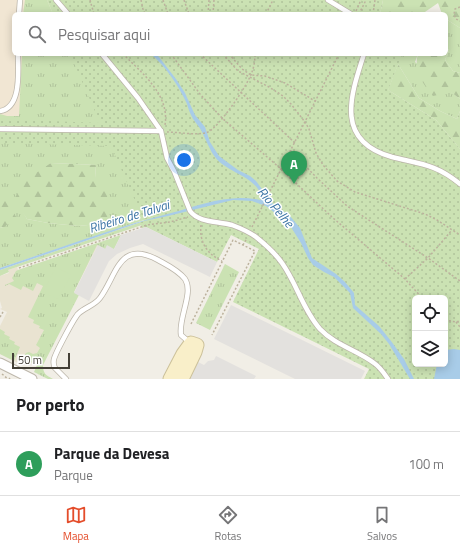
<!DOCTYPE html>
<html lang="pt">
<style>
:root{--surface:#fff;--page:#f6f6f6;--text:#202124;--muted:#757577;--line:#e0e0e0;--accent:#e44d2b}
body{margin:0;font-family:"Titillium Web",sans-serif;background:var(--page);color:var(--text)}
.controls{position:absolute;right:12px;bottom:12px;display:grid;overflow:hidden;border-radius:6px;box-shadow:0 2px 10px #0003}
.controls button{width:36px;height:36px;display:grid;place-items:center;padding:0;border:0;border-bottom:1px solid var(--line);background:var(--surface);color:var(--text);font:20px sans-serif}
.scale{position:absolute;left:12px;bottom:10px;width:58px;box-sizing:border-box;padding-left:4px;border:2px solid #433f36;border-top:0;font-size:11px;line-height:14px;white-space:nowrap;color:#433f36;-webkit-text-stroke:3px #fff;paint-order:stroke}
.you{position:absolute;left:184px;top:160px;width:14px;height:14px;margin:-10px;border:3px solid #fff;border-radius:50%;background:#1a73e8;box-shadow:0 0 0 6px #1a73e833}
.badge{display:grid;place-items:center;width:26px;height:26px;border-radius:50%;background:var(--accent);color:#fff;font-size:13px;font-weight:700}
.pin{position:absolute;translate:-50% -33px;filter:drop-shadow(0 1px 2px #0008)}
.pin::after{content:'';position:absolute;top:21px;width:14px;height:12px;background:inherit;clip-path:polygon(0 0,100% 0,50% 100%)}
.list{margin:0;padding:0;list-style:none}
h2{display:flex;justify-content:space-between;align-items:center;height:52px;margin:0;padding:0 16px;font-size:17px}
h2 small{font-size:13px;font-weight:400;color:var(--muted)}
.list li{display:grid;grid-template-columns:26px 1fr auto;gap:12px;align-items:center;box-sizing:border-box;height:64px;padding:0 16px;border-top:1px solid var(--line)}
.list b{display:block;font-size:15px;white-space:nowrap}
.list p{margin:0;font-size:13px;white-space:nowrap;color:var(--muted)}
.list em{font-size:13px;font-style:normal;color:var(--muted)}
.icon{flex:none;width:22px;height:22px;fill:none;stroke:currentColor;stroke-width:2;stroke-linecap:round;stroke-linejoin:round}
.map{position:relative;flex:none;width:460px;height:379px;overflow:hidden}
.search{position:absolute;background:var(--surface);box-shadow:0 2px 10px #0003;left:12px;right:12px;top:12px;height:44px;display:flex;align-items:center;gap:10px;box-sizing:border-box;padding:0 14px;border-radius:6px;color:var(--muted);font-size:15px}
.sheet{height:116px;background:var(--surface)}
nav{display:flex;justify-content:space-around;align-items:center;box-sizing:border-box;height:56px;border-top:1px solid var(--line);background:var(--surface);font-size:11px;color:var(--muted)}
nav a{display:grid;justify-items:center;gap:2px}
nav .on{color:var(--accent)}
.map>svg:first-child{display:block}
.commercial{fill:#f1e6d3}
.education{fill:#e9e3d1}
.grass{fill:url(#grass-tufts);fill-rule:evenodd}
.forest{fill:url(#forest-firs)}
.park{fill:url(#park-dots);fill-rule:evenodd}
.garden{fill:#cbe2b3}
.parking{fill:#e3e1de}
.water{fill:#a8cce8}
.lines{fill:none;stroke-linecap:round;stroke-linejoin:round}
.lane-casing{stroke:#bcb6aa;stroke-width:6}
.street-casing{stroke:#bcb6aa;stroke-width:11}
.secondary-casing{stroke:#ccc19a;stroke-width:15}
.path{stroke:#bcb29d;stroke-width:1.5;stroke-dasharray:2 2;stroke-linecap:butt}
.lane{stroke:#fff;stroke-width:4.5}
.street{stroke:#fff;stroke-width:9}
.secondary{stroke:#f9efc9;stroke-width:13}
.labels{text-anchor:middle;stroke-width:3;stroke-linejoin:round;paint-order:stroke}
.water-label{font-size:13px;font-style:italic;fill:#3b74a4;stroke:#fff}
</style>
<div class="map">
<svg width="460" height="379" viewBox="0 0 460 379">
<defs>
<pattern id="grass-tufts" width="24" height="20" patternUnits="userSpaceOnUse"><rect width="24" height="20" fill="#cbe2b3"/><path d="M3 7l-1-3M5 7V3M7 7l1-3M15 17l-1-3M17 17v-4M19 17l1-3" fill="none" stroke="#b0c39b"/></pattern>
<pattern id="forest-firs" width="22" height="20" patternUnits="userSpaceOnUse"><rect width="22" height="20" fill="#cbe2b3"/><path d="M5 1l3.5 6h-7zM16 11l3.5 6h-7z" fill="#b0c39b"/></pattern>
<pattern id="park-dots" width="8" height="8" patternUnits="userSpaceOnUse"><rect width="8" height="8" fill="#cbe2b3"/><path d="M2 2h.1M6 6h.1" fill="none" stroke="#b0c39b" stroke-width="1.8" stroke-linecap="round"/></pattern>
</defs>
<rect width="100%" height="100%" fill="#f1eee6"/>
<path class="commercial" d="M0 0H47L53 14H14V54H70L101 123 0 119Z"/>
<path class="education" d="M99 243 37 365 23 359 20 364 0 354V326L7 312 0 309 2 308 0 301V276L9 273 8 270 17 267 18 270Z"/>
<g class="grass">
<path d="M25 0H47L53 14H23Z"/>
<path d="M446 19 460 28V73L453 71 445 60 449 50 446 47Z"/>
<path d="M22 54H98L154 124 0 126V114L7 116H19Z"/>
<path d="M366 54H418L415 62 460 99V111L457 119 440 111 419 98 398 64 388 90 460 149 354 104Z"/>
<path d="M0 131 153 134 171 213 144 220 0 268V227L3 228 6 197H0ZM51 163 96 165 95 178 108 223 78 226 48 223 27 219 23 212Z"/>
<path d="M144 221 151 222 8 270 9 272 0 276V270Z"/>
<path d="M121 235 114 249H105L97 245 74 292 79 295 43 365C43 374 46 375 53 379H48L34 372 37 365 23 358 26 353 29 352 33 354 37 353 40 348 36 345 44 330 39 328 40 326 33 323 34 320 28 317 43 286 37 283 33 291 23 286 21 290 9 284 5 286V285L14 281 12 278 16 271 18 270Z"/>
<path d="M225 264 239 272 210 330 196 323Z"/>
<path d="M0 329 5 332 4 334 10 337 9 339 15 342 14 344 20 347 14 361 0 354Z"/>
</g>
<g class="forest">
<path d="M383 0H460V28L446 19V14H442L438 3 422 14H380Z"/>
<path d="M446 47 449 50 445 60 453 71 460 73V99L451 92 433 96C423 84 413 70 418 54H446Z"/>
<path d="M398 64 419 98 440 111 457 119 460 111V149L436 120 388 90Z"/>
<path d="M51 163 96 165 95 178 107 180 108 223 78 226 48 223 27 219 14 200 25 180Z"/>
<path d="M0 197H6L16 217 3 228 0 227Z"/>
</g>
<g class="park">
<path d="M47 0H383L380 14H53Z"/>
<path d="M70 54H402L388 90 436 120 460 149V379H364L369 369 233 302 259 249 231 235 217 262 146 227 142 228 140 222 144 221 111 146 0 143V119L100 123ZM415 298H445V364H415Z"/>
</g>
<path class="garden" d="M56 267 71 275 58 299 43 292Z"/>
<g class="parking">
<path d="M146 227 217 262 210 277 143 244 130 248 117 254 109 261 89 301 74 293 98 245 105 249 107 245 114 249 121 235Z"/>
<path d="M231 305 365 371 361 379H295L214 339Z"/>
<path d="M216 356 256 376 254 379H190L198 362 204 365 208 361 214 360Z"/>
</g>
<g class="water">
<path d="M151 54H156L159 57 176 79 185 93 195 115 205 127 210 142 219 156 238 170 250 176 256 181 273 204 290 216 300 228 312 258 336 274 345 282 354 293 355 305 379 326 391 341 404 359 414 379H410L389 344 381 334 353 308 350 293 334 277 324 272 313 265 308 258 301 243 289 224 266 206 252 201 233 200 168 216 144 221 0 270V268C57 249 113 228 171 213 200 205 230 193 260 200L262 198C256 175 228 174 215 157 209 149 206 139 201 130 198 125 193 120 191 115 189 111 188 107 187 104 179 86 166 67 151 54Z"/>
<path d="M454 349 460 350V379H434L437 364H445V350Z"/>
</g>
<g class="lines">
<g class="lane-casing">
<g id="lane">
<path d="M56 0 68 14"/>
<path d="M328 0 351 14"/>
<path d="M19 14 20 0"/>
<path d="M102 54 138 98 161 131 167 158 174 171 190 211C199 223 218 221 232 225 240 228 249 232 256 237 266 245 275 253 282 263 297 284 303 310 320 329 335 345 357 350 374 363 380 367 384 373 388 379"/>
<path d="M364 54C350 97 335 141 392 157 420 164 436 164 460 184"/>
<path d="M0 111C22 108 18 70 18 54"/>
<path d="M0 129 161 131"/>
<path d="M66 379 55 368C54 366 53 363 54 359 56 352 73 320 78 314 85 307 94 306 100 298 117 275 119 239 158 260 167 265 178 270 185 279 194 293 178 318 181 335L189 342"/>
</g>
</g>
<g class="street-casing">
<path id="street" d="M0 363 32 379"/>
</g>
<g class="secondary-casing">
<path id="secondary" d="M170 379 183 354 191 343 197 345 195 352 182 379"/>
</g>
<g class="path">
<path d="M90 0 94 14"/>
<path d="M141 0 143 9 145 14"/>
<path d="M163 0 168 14"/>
<path d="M184 0 189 14"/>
<path d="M460 7 455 9 454 14 456 19 460 21"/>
<path d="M356 11 361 0"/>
<path d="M208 14 209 0"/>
<path d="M213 14 214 0"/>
<path d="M266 14 273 0"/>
<path d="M359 14 366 0"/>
<path d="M373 14 375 0"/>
<path d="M123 54C142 73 170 95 165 125"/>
<path d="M171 54 200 94 222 118 281 169 333 218 405 279 422 298"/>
<path d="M200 54 295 143"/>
<path d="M223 54 238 71 269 87 283 96 291 104 305 122 309 129 316 153 323 165 337 181 355 192 425 214 437 220 460 235"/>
<path d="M229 54 242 69 251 75 265 76 285 83 315 101"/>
<path d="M167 132C177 132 199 136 208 132 219 127 248 85 252 72 254 67 255 60 255 54"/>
<path d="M291 151 317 178 347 206 428 258 460 281"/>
<path d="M201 225C199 242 207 254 222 261"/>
<path d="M252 227 339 54"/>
<path d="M243 245 247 238"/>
<path d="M19 268 147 225 170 222 188 217"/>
<path d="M405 279 428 258 452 230"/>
<path d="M0 317 3 312"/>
<path d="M445 320 456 322 460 321"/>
<path d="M456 322 460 327"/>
<path d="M191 324 233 240 255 251 212 335"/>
<path d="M2 374 8 379"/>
<path d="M9 379 10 378"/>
</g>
<use href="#lane" class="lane"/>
<use href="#street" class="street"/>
<use href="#secondary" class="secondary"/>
</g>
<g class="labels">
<g class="water-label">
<text transform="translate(276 207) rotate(50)" y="5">Rio Pelhe</text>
<text transform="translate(129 216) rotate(-17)" y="5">Ribeiro de Talvai</text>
</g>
</g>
</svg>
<div class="controls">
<button><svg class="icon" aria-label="locate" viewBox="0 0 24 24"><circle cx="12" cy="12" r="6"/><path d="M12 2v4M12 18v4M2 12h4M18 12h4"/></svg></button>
<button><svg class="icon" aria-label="layers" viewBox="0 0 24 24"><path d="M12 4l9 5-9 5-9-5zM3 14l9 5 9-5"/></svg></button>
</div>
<div class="scale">50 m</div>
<div class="you"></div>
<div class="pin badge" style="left:294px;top:184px;background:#2e9e5b">A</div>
<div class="search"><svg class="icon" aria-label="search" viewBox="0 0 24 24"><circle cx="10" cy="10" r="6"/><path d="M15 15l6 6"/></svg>Pesquisar aqui</div>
</div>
<section class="sheet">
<h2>Por perto<small></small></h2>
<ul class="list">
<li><span class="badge" style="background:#2e9e5b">A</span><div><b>Parque da Devesa</b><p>Parque</p></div><em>100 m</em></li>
</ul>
</section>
<nav>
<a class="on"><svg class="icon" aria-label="map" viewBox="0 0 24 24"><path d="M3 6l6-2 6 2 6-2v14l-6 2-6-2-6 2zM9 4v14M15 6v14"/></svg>Mapa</a>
<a><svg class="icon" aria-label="directions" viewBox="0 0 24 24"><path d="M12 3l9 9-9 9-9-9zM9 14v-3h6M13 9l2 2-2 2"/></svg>Rotas</a>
<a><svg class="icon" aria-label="saved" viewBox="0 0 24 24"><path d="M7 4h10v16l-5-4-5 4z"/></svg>Salvos</a>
</nav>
